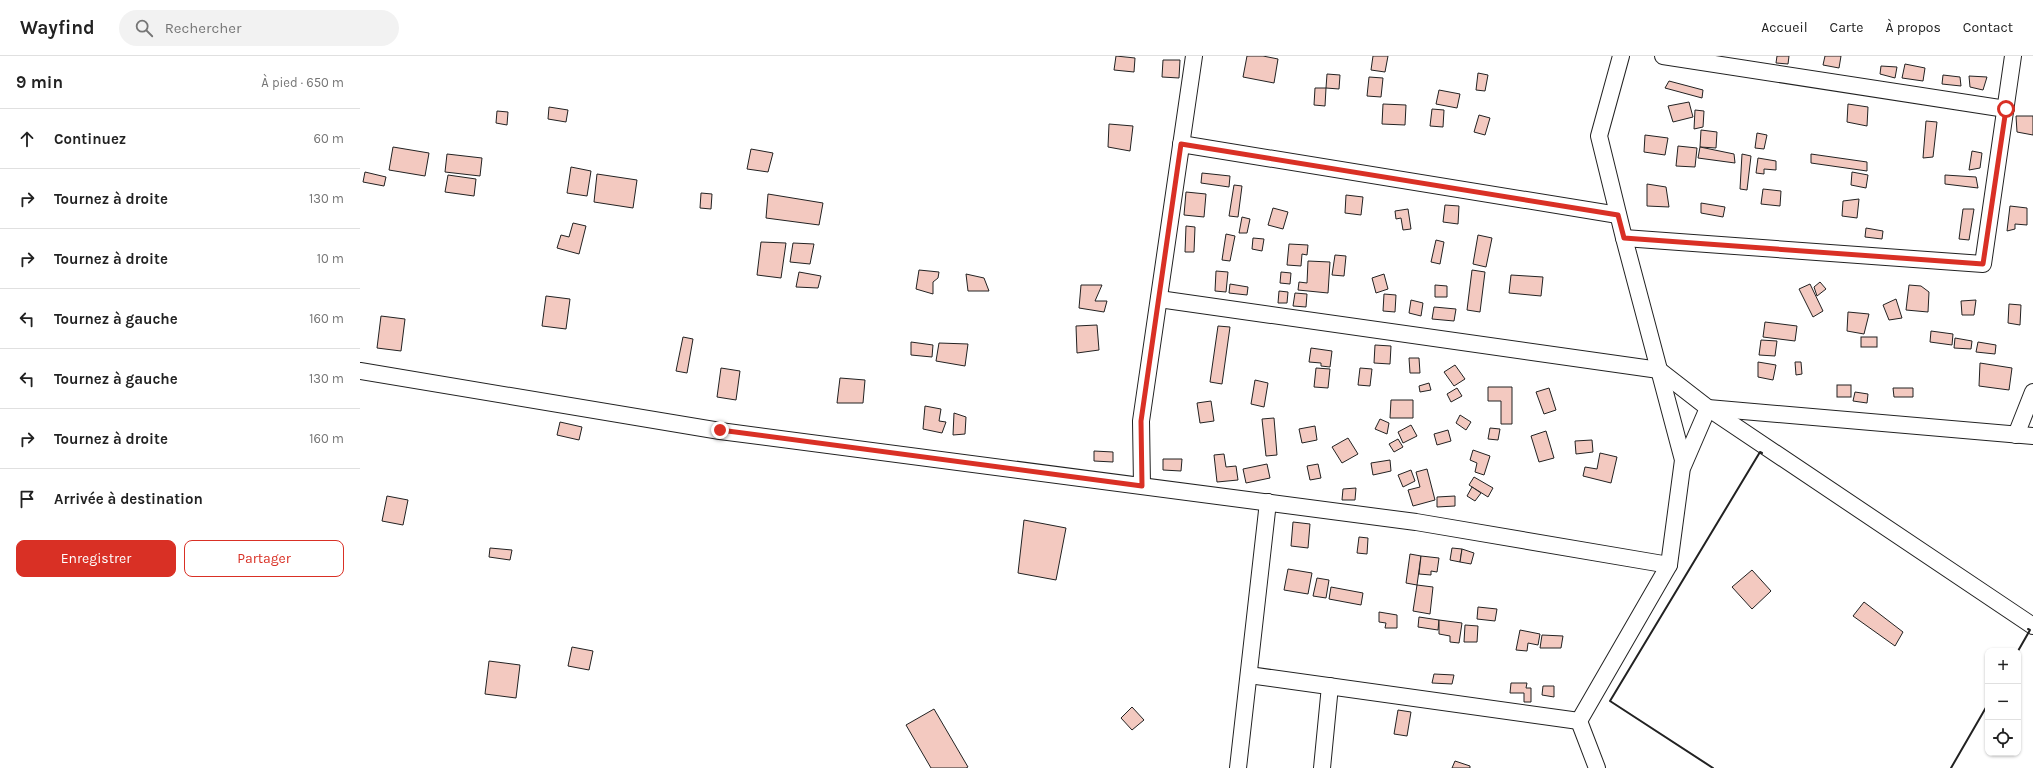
<!DOCTYPE html>
<html lang="fr">
<meta charset="utf-8">
<style>
:root{--surface:#fff;--page:#f2f2f2;--text:#222;--muted:#767676;--line:#e0e0e0;--accent:#d93025}
body{margin:0;font-family:Karla,sans-serif;background:var(--page);color:var(--text)}
.controls{position:absolute;right:12px;bottom:12px;display:grid;overflow:hidden;border-radius:8px;box-shadow:0 1px 3px #0004}
.controls button{width:36px;height:36px;display:grid;place-items:center;padding:0;border:0;border-bottom:1px solid var(--line);background:var(--surface);color:var(--text);font:20px sans-serif}
.stop{position:absolute;width:12px;height:12px;margin:-9px;border:3px solid #d93025;border-radius:50%;background:#fff}
.stop.end{background:#d93025;border-color:#fff;box-shadow:0 1px 4px #0008}
.list{margin:0;padding:0;list-style:none}
h2{display:flex;justify-content:space-between;align-items:center;height:52px;margin:0;padding:0 16px;font-size:17px}
h2 small{font-size:13px;font-weight:400;color:var(--muted)}
.list li{display:grid;grid-template-columns:26px 1fr auto;gap:12px;align-items:center;box-sizing:border-box;height:60px;padding:0 16px;border-top:1px solid var(--line)}
.list b{display:block;font-size:15px;white-space:nowrap}
.list em{font-size:13px;font-style:normal;color:var(--muted)}
.actions{display:flex;gap:8px;padding:12px 16px}
.actions a{flex:1;padding:9px 0;border:1px solid var(--accent);border-radius:8px;text-align:center;font-size:14px;color:var(--accent)}
.actions .main{background:var(--accent);color:#fff}
.icon{flex:none;width:22px;height:22px;fill:none;stroke:currentColor;stroke-width:2;stroke-linecap:round;stroke-linejoin:round}
.map{position:relative;flex:none;width:1673px;height:712px;overflow:hidden}
header{display:flex;align-items:center;gap:24px;box-sizing:border-box;height:56px;padding:0 20px;background:var(--surface);border-bottom:1px solid var(--line)}
header strong{font-size:19px}
nav{display:flex;gap:22px;margin-inline-start:auto;font-size:14px}
.search{width:280px;height:36px;background:var(--page);display:flex;align-items:center;gap:10px;box-sizing:border-box;padding:0 14px;border-radius:22px;color:var(--muted);font-size:15px}
main{display:flex}
aside{flex:1;background:var(--surface)}
.map>svg:first-child{display:block}
.building{fill:#f3c9c0;stroke:#222}
.lines{fill:none;stroke-linecap:round;stroke-linejoin:round}
.street-casing{stroke:#222;stroke-width:18}
.street{stroke:#fff;stroke-width:16}
.wall{stroke:#222;stroke-width:2}
.route{stroke:#d93025;stroke-width:5}
</style>
<header>
<strong>Wayfind</strong>
<div class="search"><svg class="icon" aria-label="search" viewBox="0 0 24 24"><circle cx="10" cy="10" r="6"/><path d="M15 15l6 6"/></svg>Rechercher</div>
<nav><a>Accueil</a><a>Carte</a><a>À propos</a><a>Contact</a></nav>
</header>
<main>
<aside>
<h2>9 min<small>À pied · 650 m</small></h2>
<ul class="list">
<li><svg class="icon" aria-label="ahead" viewBox="0 0 24 24"><path d="M12 20V5M6 11l6-6 6 6"/></svg><div><b>Continuez</b></div><em>60 m</em></li>
<li><svg class="icon" aria-label="right" viewBox="0 0 24 24"><path d="M7 20v-9h11M14 6l5 5-5 5"/></svg><div><b>Tournez à droite</b></div><em>130 m</em></li>
<li><svg class="icon" aria-label="right" viewBox="0 0 24 24"><path d="M7 20v-9h11M14 6l5 5-5 5"/></svg><div><b>Tournez à droite</b></div><em>10 m</em></li>
<li><svg class="icon" aria-label="left" viewBox="0 0 24 24"><path d="M17 20v-9H6M10 6l-5 5 5 5"/></svg><div><b>Tournez à gauche</b></div><em>160 m</em></li>
<li><svg class="icon" aria-label="left" viewBox="0 0 24 24"><path d="M17 20v-9H6M10 6l-5 5 5 5"/></svg><div><b>Tournez à gauche</b></div><em>130 m</em></li>
<li><svg class="icon" aria-label="right" viewBox="0 0 24 24"><path d="M7 20v-9h11M14 6l5 5-5 5"/></svg><div><b>Tournez à droite</b></div><em>160 m</em></li>
<li><svg class="icon" aria-label="arrive" viewBox="0 0 24 24"><path d="M6 21V4h12l-3 4 3 4H6"/></svg><div><b>Arrivée à destination</b></div></li>
</ul>
<div class="actions"><a class="main">Enregistrer</a><a>Partager</a></div>
</aside>
<div class="map">
<svg width="1673" height="712" viewBox="0 0 1673 712">
<rect width="100%" height="100%" fill="#fff"/>
<g class="building">
<path d="M756 0 775 2 774 16 754 14Z"/>
<path d="M887 0H903L918 3 914 27 883 21Z"/>
<path d="M1013 0H1028L1025 16 1011 14Z"/>
<path d="M1417 0H1429L1428 8 1416 7Z"/>
<path d="M1465 0H1481L1479 12 1463 9Z"/>
<path d="M803 4H820L819 22 802 21Z"/>
<path d="M1545 8 1565 12 1563 25 1542 22Z"/>
<path d="M1521 10 1537 11 1535 22 1520 18Z"/>
<path d="M1118 17 1128 19 1125 35 1116 34Z"/>
<path d="M967 18 980 19 979 33 966 32Z"/>
<path d="M1583 19 1600 21 1601 30 1582 28Z"/>
<path d="M1609 20 1627 21 1623 34 1610 31Z"/>
<path d="M1009 21 1023 22 1021 41 1007 40Z"/>
<path d="M1309 25 1343 34 1342 42 1305 32Z"/>
<path d="M955 32H966L965 50 954 49Z"/>
<path d="M1079 34 1100 38 1097 52 1076 48Z"/>
<path d="M1329 46 1333 61 1313 66 1308 50Z"/>
<path d="M1023 48 1046 49 1045 69 1022 68Z"/>
<path d="M1488 48 1508 51 1507 70 1487 66Z"/>
<path d="M189 51 208 54 206 66 188 63Z"/>
<path d="M1072 53 1084 54 1083 71 1070 70Z"/>
<path d="M1335 54 1344 55 1343 71 1334 73Z"/>
<path d="M137 55 148 56 147 69 136 67Z"/>
<path d="M1119 59 1130 62 1125 79 1114 76Z"/>
<path d="M1656 60H1673V79L1657 76Z"/>
<path d="M1566 65 1577 66 1573 101 1563 102Z"/>
<path d="M749 68 773 70 770 95 748 91Z"/>
<path d="M1341 74 1357 76 1356 92 1340 91Z"/>
<path d="M1397 77 1407 79 1404 93 1395 92Z"/>
<path d="M1285 79 1308 82 1305 99 1284 96Z"/>
<path d="M1318 90 1337 92 1335 111 1316 110Z"/>
<path d="M33 91 69 97 65 120 29 114Z"/>
<path d="M1340 91 1374 98 1375 107 1338 102Z"/>
<path d="M391 93 413 97 408 116 387 113Z"/>
<path d="M1612 95 1622 97 1620 112 1609 114Z"/>
<path d="M87 98 122 102 120 120 85 116Z"/>
<path d="M1382 98 1391 100 1387 134 1380 133Z"/>
<path d="M1451 98 1507 106V115L1451 107Z"/>
<path d="M1398 102 1416 105V114L1404 113V118L1396 117Z"/>
<path d="M211 111 231 115 227 140 207 137Z"/>
<path d="M5 116 26 121 24 130 3 126Z"/>
<path d="M1492 116 1508 119 1506 132 1491 129Z"/>
<path d="M842 117 870 120 869 131 841 127Z"/>
<path d="M237 118 277 124 273 152 234 146Z"/>
<path d="M88 119 116 123 114 140 85 136Z"/>
<path d="M1585 119 1616 121 1618 132 1585 128Z"/>
<path d="M1287 128 1306 131 1309 151 1287 150Z"/>
<path d="M874 129 882 130 878 161 869 160Z"/>
<path d="M1403 133 1421 135 1420 150 1401 148Z"/>
<path d="M826 136 846 138 844 161 824 159Z"/>
<path d="M341 137 352 138 351 153 340 152Z"/>
<path d="M408 138 463 147 459 169 406 162Z"/>
<path d="M986 139 1003 141 1001 159 985 157Z"/>
<path d="M1499 143 1497 162 1482 160 1483 145Z"/>
<path d="M1341 147 1365 151 1363 161 1341 157Z"/>
<path d="M1085 149 1099 150 1098 168 1083 166Z"/>
<path d="M1650 150 1667 152V169L1655 168V173L1647 175Z"/>
<path d="M913 152 928 156 923 173 908 169Z"/>
<path d="M1048 153 1051 173 1043 174 1041 162 1036 163 1035 155Z"/>
<path d="M1603 153H1614L1609 184 1599 183Z"/>
<path d="M882 161 890 163 887 177H879Z"/>
<path d="M213 167 226 170 219 198 197 192 201 179 209 181Z"/>
<path d="M826 170 835 171 834 196H825Z"/>
<path d="M1506 172 1523 175 1522 183 1505 181Z"/>
<path d="M866 178 875 180 870 205 862 204Z"/>
<path d="M1118 179 1132 182 1126 211 1113 208Z"/>
<path d="M893 182 904 183 902 195 892 193Z"/>
<path d="M1076 184 1084 186 1080 208 1071 206Z"/>
<path d="M401 186 426 187 421 222 397 219Z"/>
<path d="M433 187 454 188 450 208 430 206Z"/>
<path d="M929 188 948 189 947 199 942 198 941 210 927 209Z"/>
<path d="M975 199 986 200 984 220 972 219Z"/>
<path d="M948 205 970 206 968 237 938 234 939 226 947 227Z"/>
<path d="M559 214 579 216 578 222 573 226V238L556 233Z"/>
<path d="M1112 214 1125 216 1120 256 1107 254Z"/>
<path d="M856 215 868 216 866 236 855 235Z"/>
<path d="M439 216 461 220 458 232 436 231Z"/>
<path d="M921 216 931 217 930 228 920 227Z"/>
<path d="M606 218 624 222 629 235H608Z"/>
<path d="M1024 218 1028 233 1016 237 1012 222Z"/>
<path d="M1151 219 1183 221 1181 240 1149 237Z"/>
<path d="M1460 226 1466 233 1457 240 1454 231Z"/>
<path d="M870 228 888 231 887 239 869 237Z"/>
<path d="M1450 228 1463 255 1453 261 1439 233Z"/>
<path d="M721 229H742L735 245H747L744 256 719 252Z"/>
<path d="M1075 229 1087 230V241H1075Z"/>
<path d="M1549 229 1561 230 1569 236 1568 256 1546 254Z"/>
<path d="M919 235 928 236 927 247H918Z"/>
<path d="M935 237 947 238 946 251 933 250Z"/>
<path d="M1024 238 1036 239 1035 256 1023 255Z"/>
<path d="M186 240 210 243 206 273 182 270Z"/>
<path d="M1536 243 1542 262 1529 264 1523 249Z"/>
<path d="M1051 244 1063 247 1061 260 1049 257Z"/>
<path d="M1616 244 1614 259H1602L1601 245Z"/>
<path d="M1649 248 1661 249 1660 269 1648 267Z"/>
<path d="M1074 251 1096 253 1094 265 1072 263Z"/>
<path d="M1488 256 1509 258 1504 278 1487 275Z"/>
<path d="M21 260 45 263 41 295 17 292Z"/>
<path d="M1405 266 1437 270 1435 285 1403 281Z"/>
<path d="M737 269 739 294 717 297 716 270Z"/>
<path d="M858 270 870 271 862 328 850 326Z"/>
<path d="M1571 275 1593 278 1592 289 1570 286Z"/>
<path d="M323 281 333 283 327 317 316 315Z"/>
<rect x="1501" y="281" width="16" height="10"/>
<path d="M1595 282 1612 285 1611 293 1594 292Z"/>
<path d="M1401 284 1417 285 1415 300 1399 299Z"/>
<path d="M551 286 573 289 572 301 551 299Z"/>
<path d="M1618 286 1636 289 1635 298 1616 296Z"/>
<path d="M579 287 608 288 605 310 576 305Z"/>
<path d="M1015 289 1031 290 1030 308 1014 307Z"/>
<path d="M951 292 972 295 970 311 961 310V307L949 306Z"/>
<path d="M1049 302H1059L1060 317H1050Z"/>
<path d="M1398 306 1416 309 1413 324 1398 321Z"/>
<path d="M1435 306H1441L1442 318 1436 319Z"/>
<path d="M1620 307 1652 312 1649 334 1619 330Z"/>
<path d="M1095 309 1105 323 1094 330 1084 316Z"/>
<path d="M361 312 380 315 376 344 357 341Z"/>
<path d="M956 312 970 313 968 332 954 331Z"/>
<path d="M1000 312 1012 313 1010 330 998 329Z"/>
<path d="M480 322 505 324 503 347H477Z"/>
<path d="M895 324 908 327 904 351 891 348Z"/>
<path d="M1069 327 1071 334 1060 336 1059 330Z"/>
<rect x="1477" y="329" width="14" height="12"/>
<path d="M1128 331H1152V368H1141V345H1128Z"/>
<path d="M1097 332 1102 340 1091 346 1087 338Z"/>
<path d="M1189 332 1196 354 1184 358 1176 336Z"/>
<path d="M1533 332H1553V341H1534Z"/>
<path d="M1495 336 1508 338 1507 347 1493 345Z"/>
<path d="M1031 344H1053V362H1030Z"/>
<path d="M851 345 854 365 840 367 837 347Z"/>
<path d="M565 350 581 353 579 365 586 366 582 377 563 373Z"/>
<path d="M594 357 606 361 605 378 593 379Z"/>
<path d="M1100 359 1111 366 1106 374 1096 367Z"/>
<path d="M914 362 917 399 906 400 902 363Z"/>
<path d="M1020 363 1029 367 1027 378 1015 373Z"/>
<path d="M200 366 222 371 219 384 197 379Z"/>
<path d="M1051 369 1057 380 1043 387 1038 376Z"/>
<path d="M955 370 957 384 942 387 939 373Z"/>
<path d="M1130 372 1140 373 1138 384 1128 383Z"/>
<path d="M1088 374 1091 385 1077 389 1074 378Z"/>
<path d="M1186 375 1194 402 1179 406 1171 380Z"/>
<path d="M988 382 998 398 982 407 972 391Z"/>
<path d="M1038 383 1043 391 1034 396 1029 388Z"/>
<path d="M1232 384 1233 396 1216 398 1215 385Z"/>
<path d="M1113 394 1130 400 1124 419 1115 416 1117 407 1110 404Z"/>
<path d="M734 395 753 396V406L734 405Z"/>
<path d="M1240 397 1257 401 1251 427 1223 420 1225 411 1237 413Z"/>
<path d="M864 398 866 411 876 410 878 424 857 426 854 399Z"/>
<path d="M803 403H822L821 415 803 414Z"/>
<path d="M1030 404 1031 415 1013 419 1011 407Z"/>
<path d="M907 408 910 422 886 427 883 413Z"/>
<path d="M958 408 961 422 950 424 947 410Z"/>
<path d="M1067 413 1075 444 1053 450 1048 434 1060 431 1056 416Z"/>
<path d="M1051 414 1055 425 1043 431 1038 419Z"/>
<path d="M1114 421 1133 432 1128 441 1109 429Z"/>
<path d="M1112 431 1121 437 1115 445 1107 440Z"/>
<path d="M996 432 995 444H982L983 433Z"/>
<path d="M27 440 48 444 43 469 22 465Z"/>
<path d="M1095 440V450L1077 451V441Z"/>
<path d="M664 464 706 472 696 524 658 517Z"/>
<path d="M933 466 950 468 948 492 931 490Z"/>
<path d="M999 481 1008 482 1007 498 997 497Z"/>
<path d="M130 492 152 494 150 504 129 501Z"/>
<path d="M1092 492 1102 493 1100 506 1090 504Z"/>
<path d="M1102 493 1114 497 1111 508 1100 506Z"/>
<path d="M1050 498 1061 500 1057 529 1046 527Z"/>
<path d="M1061 500 1079 502 1077 516 1071 515V519L1059 518Z"/>
<path d="M928 513 952 517 948 538 924 534Z"/>
<path d="M1392 514 1411 535 1392 553 1372 531Z"/>
<path d="M957 522 969 524 966 542 953 540Z"/>
<path d="M1057 529 1073 531 1070 558 1053 555Z"/>
<path d="M971 531 1003 537 1001 549 969 543Z"/>
<path d="M1504 546 1543 576 1535 590 1493 560Z"/>
<path d="M1118 551 1137 553 1135 565 1117 563Z"/>
<path d="M1019 556 1037 559V572H1025L1026 567 1019 566Z"/>
<path d="M1059 561 1079 564 1078 574 1058 571Z"/>
<path d="M1079 564 1102 567 1099 587 1090 586V580L1079 578Z"/>
<path d="M1105 569 1118 570 1117 586H1104Z"/>
<path d="M1160 574 1180 578 1178 589 1168 587 1167 595 1156 594Z"/>
<path d="M1182 579 1203 580 1201 592H1180Z"/>
<path d="M212 591 233 595 229 614 208 610Z"/>
<path d="M129 605 160 609 156 642 125 638Z"/>
<path d="M1074 618 1094 619 1092 628 1072 627Z"/>
<path d="M1151 627H1167L1166 632H1171V646H1164V637H1150Z"/>
<path d="M1183 630H1194V641L1182 639Z"/>
<path d="M772 651 784 664 772 674 761 662Z"/>
<path d="M574 653 608 711 606 712H571L546 669Z"/>
<path d="M1038 654 1051 656 1047 680 1034 678Z"/>
<path d="M1095 705 1110 710V712H1092Z"/>
</g>
<g class="lines">
<g class="street-casing">
<g id="street">
<path d="M1303 0 1646 53"/>
<path d="M821 88 1258 159"/>
<path d="M1264 182 1623 208 1653 0"/>
<path d="M799 243 1299 314 1348 352 1673 570"/>
<path d="M0 315 360 375 1056 466 1309 509"/>
<path d="M1656 379 1673 336"/>
<path d="M1323 410 1348 352 1673 380"/>
<path d="M782 429 781 365 834 0"/>
<path d="M889 619 1219 665"/>
<path d="M1219 665 1309 509 1323 404 1264 182 1239 80 1261 0"/>
<path d="M1219 665 1237 712"/>
<path d="M878 712 908 446"/>
<path d="M962 712 970 630"/>
</g>
</g>
<use href="#street" class="street"/>
<g class="wall">
<path d="M1658 595 1670 574 1668 573"/>
<path d="M1353 712 1250 645 1400 396 1402 397"/>
<path d="M1591 712 1628 648"/>
</g>
</g>
<g class="lines">
<path class="route" d="M360 374 782 430 781 365 821 88 1258 159 1264 182 1623 208 1646 53"/>
</g>
</svg>
<div class="controls">
<button>+</button>
<button>−</button>
<button><svg class="icon" aria-label="locate" viewBox="0 0 24 24"><circle cx="12" cy="12" r="6"/><path d="M12 2v4M12 18v4M2 12h4M18 12h4"/></svg></button>
</div>
<div class="stop" style="left:1646px;top:53px"></div>
<div class="stop end" style="left:360px;top:374px"></div>
</div>
</main>
